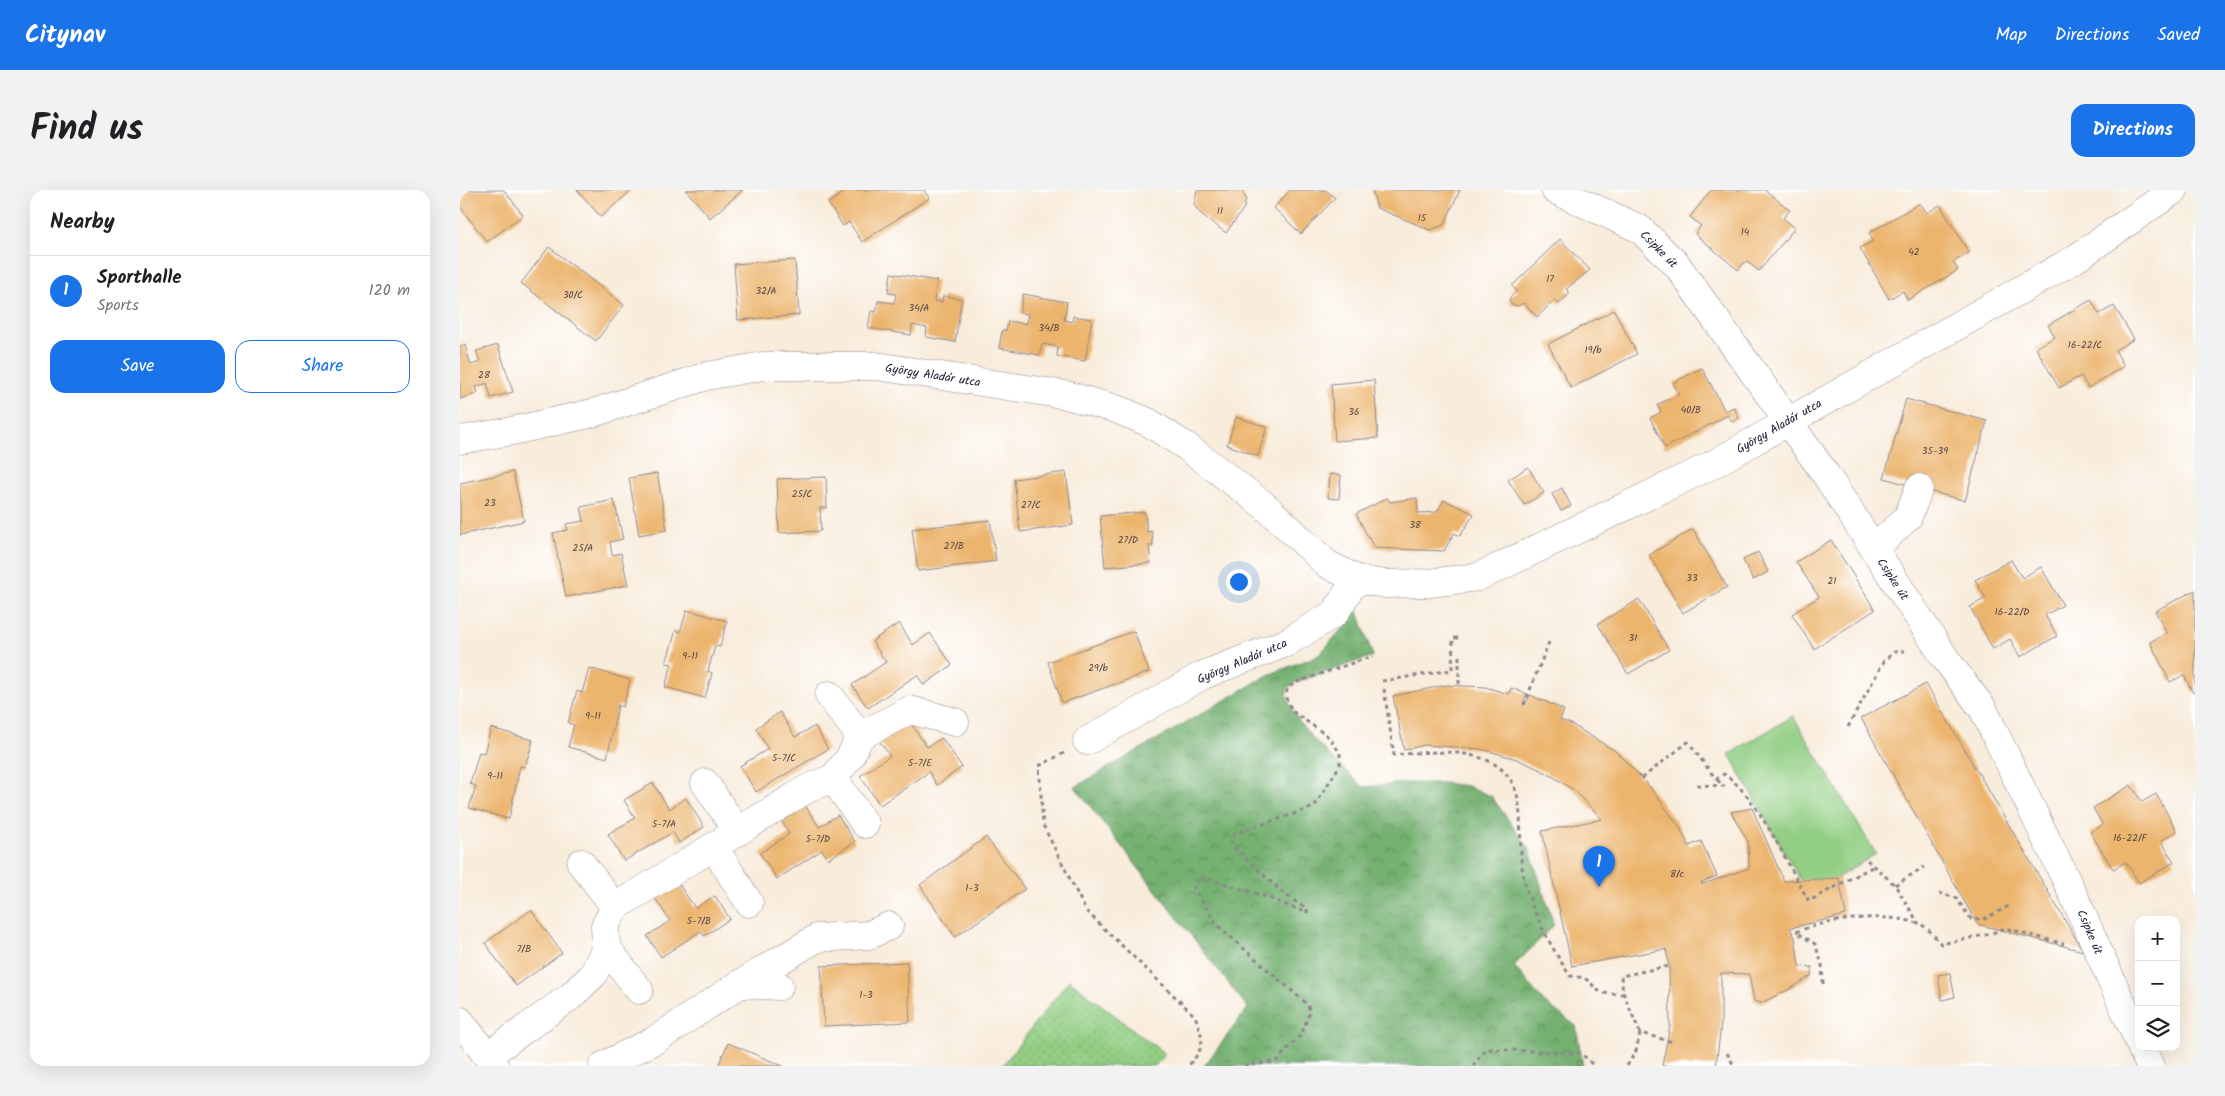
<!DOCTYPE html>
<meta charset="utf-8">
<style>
:root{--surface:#fff;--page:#f2f2f2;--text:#202124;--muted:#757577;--line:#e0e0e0;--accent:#1a73e8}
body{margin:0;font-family:Kalam,sans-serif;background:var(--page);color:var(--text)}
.controls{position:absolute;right:15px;bottom:15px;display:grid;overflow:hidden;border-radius:10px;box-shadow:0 5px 20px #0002}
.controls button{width:45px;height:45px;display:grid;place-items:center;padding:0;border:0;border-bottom:1px solid var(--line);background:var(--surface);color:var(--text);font:25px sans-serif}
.you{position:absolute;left:778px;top:391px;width:18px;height:18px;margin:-12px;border:4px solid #fff;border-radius:50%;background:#1a73e8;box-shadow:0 0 0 8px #1a73e833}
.badge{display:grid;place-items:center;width:32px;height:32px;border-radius:50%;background:var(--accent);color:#fff;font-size:16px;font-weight:700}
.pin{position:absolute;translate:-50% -41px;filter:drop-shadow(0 1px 2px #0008)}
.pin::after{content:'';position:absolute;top:26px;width:18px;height:15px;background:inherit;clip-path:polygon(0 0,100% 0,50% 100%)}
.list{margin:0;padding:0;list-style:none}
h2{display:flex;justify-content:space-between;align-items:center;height:65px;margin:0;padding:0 20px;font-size:21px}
h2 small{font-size:16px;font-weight:400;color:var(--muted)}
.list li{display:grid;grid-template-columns:32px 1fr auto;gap:15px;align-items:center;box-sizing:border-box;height:70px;padding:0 20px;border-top:1px solid var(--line)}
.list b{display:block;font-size:19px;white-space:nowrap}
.list p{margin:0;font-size:16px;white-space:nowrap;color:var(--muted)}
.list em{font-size:16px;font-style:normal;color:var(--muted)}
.actions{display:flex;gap:10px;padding:15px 20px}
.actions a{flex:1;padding:11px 0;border:1px solid var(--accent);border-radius:15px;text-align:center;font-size:18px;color:var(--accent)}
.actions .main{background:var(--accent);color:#fff}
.icon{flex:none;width:28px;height:28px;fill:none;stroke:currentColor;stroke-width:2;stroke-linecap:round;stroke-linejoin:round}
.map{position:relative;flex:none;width:1735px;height:876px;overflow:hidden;border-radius:15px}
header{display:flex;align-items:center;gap:30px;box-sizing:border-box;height:70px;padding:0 25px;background:var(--accent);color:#fff}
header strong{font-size:24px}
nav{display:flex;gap:28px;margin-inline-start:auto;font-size:18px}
.intro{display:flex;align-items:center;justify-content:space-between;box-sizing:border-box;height:120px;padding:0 30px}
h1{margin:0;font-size:35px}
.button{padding:12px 22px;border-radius:15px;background:var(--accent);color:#fff;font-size:18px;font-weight:700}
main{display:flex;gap:30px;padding:0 30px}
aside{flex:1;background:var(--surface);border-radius:15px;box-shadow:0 5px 20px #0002}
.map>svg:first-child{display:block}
.green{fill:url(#green-dots);stroke:#5a785f}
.forest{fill:url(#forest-crowns);stroke:#4c6a56}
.pitch{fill:#92ce83;stroke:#5a785f}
.building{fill:#ecb56e}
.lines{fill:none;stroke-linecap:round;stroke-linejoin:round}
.minor-casing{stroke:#8d878b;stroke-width:29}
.path{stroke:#8d878b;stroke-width:3;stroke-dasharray:4 4;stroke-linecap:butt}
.minor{stroke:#fff;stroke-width:28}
.labels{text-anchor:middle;stroke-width:4.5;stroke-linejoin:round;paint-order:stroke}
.number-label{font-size:10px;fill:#544748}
.street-label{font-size:12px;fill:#22223b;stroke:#fff}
</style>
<header>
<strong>Citynav</strong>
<nav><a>Map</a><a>Directions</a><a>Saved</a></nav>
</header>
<div class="intro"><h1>Find us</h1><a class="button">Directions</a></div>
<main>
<aside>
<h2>Nearby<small></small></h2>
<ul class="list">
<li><span class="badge">1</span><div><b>Sporthalle</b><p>Sports</p></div><em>120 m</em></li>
</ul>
<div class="actions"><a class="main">Save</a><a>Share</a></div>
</aside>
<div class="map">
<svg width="1735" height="876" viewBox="0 0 1735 876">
<defs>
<pattern id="green-dots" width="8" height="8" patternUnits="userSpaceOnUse" patternTransform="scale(1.25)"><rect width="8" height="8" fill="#92ce83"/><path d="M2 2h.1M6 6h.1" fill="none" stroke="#7eb172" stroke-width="1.8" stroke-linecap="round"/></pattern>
<pattern id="forest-crowns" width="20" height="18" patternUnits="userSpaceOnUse" patternTransform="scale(1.25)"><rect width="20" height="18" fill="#75b171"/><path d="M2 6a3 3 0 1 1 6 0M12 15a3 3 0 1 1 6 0" fill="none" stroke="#60905e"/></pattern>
</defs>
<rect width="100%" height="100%" fill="#fff"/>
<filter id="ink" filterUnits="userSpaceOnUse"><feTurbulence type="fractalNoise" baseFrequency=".02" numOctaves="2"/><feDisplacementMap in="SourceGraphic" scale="10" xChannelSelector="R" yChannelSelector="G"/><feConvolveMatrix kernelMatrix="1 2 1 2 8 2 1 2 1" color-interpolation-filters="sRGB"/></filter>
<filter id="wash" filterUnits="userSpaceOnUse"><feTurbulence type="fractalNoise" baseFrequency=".0096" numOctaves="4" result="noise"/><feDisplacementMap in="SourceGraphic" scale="20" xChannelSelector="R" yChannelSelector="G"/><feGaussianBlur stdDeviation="1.12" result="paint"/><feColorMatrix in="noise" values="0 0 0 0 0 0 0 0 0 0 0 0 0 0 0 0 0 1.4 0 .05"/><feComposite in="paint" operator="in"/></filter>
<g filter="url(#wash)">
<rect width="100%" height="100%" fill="#f8ecdb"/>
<path class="green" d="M609 790 705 864 695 876H542Z"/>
<path class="forest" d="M896 416 913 466 834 493 827 499C824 529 882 576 903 597L946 593H983L1007 596 1031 606 1069 658 1094 735 1054 776 1084 812 1116 836 1123 876H744L788 818 615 597 808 485 859 465 890 430Z"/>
<path class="pitch" d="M1333 526 1416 664 1349 705 1269 564Z"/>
<g id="blocks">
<g class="building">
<path d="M0 0H44L63 25 27 52 0 17Z"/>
<path d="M117 0H172L141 27Z"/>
<path d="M226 0H283L250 28Z"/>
<path d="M388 0H464L469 8 402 52 389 32 383 36 368 13Z"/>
<path d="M737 0H782L786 9 784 18 766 43 740 23 734 15Z"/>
<path d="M830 0H866L875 8 841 44 814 18Z"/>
<path d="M912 0H1000L984 35 970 40 917 18Z"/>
<path d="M1251 0H1305L1330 20 1323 28 1335 38 1299 81 1286 71 1278 80 1235 44 1241 36 1230 27Z"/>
<path d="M1460 13 1467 23 1480 15 1509 63 1493 72 1498 80 1448 110 1443 101 1429 109 1400 58 1413 51 1409 43Z"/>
<path d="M1100 49 1130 80 1106 99 1110 103 1099 114 1095 110 1077 127 1064 113 1058 116 1051 114 1049 110 1051 106 1057 101 1052 96Z"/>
<path d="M89 57 164 115 136 151 61 93Z"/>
<path d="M335 70 339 125 278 130 274 74Z"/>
<path d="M431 83 477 91 474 111 482 112 483 106 502 109 495 152 466 147 467 138 452 135 451 145 408 138 411 121 416 122 418 111 434 113 436 104 428 103Z"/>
<path d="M563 104 607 112 604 130 612 132 613 126 632 129 625 171 597 166 598 157 582 154 580 165 539 158 542 140 546 141 548 131 566 134 568 124 560 123Z"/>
<path d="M1631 110 1639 124 1654 116 1674 149 1655 160 1664 176 1628 198 1621 186 1599 198 1576 158 1595 147 1588 135Z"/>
<path d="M1154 120 1177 164 1111 198 1088 154Z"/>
<path d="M5 155 11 175 20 172 16 161 38 155 53 202 31 208 27 193 16 197 18 203 0 209V156Z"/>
<path d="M1242 178 1265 221 1274 217 1279 228 1272 232 1268 225 1205 258 1190 228 1201 222 1197 215 1219 204 1213 193Z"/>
<path d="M914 190 918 248 875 251 871 194Z"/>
<path d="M1446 209 1527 231 1505 311 1424 288Z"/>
<path d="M776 227 807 237 798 266 767 255Z"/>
<path d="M1068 277 1084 303 1064 315 1048 290Z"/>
<path d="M53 282 64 331 0 345V293Z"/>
<path d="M606 282 613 335 560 342 554 289Z"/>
<path d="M197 283 207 340 179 345 169 288Z"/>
<path d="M870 284 881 285 879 309 868 308Z"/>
<path d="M366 287 367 318H360L361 341 319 343 317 289Z"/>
<path d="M1102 298 1111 316 1101 321 1092 304Z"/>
<path d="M927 308 930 312 957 308 958 323 977 322 984 310 1014 324 1000 346 994 343 984 361 914 358 896 324Z"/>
<path d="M154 310 163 349 150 352 152 365 161 363 168 395 106 407 93 343 108 340 106 334 124 331 121 317Z"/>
<path d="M685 322 687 342 692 341 693 356H689L691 373 645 377 640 326Z"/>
<path d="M530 330 536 371 458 381 452 339Z"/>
<path d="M1233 339 1267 397 1223 423 1189 365Z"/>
<path d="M1371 350 1415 420 1354 459 1332 424 1359 407 1336 372Z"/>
<path d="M1298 362 1308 382 1293 390 1283 370Z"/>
<path d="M1551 370 1562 388 1581 377 1603 415 1585 425 1597 446 1560 467 1550 449 1533 459 1510 417 1526 408 1515 390Z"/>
<path d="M1735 400V502L1733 503 1724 485 1710 492 1690 452 1707 443 1695 421Z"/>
<path d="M1179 409 1209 460 1168 484 1138 434Z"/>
<path d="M227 420 267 431 260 457 255 456 248 481 252 483 245 508 205 497 212 474 206 473 216 440 220 442Z"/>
<path d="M439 433 453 455 470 443 492 475 464 495 457 485 408 518 392 495 426 472 412 451Z"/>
<path d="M674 441 689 482 602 513 588 472Z"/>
<path d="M129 478 170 490 163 517 158 515 147 568 108 557 114 535 108 533 117 501 122 503Z"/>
<path d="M1466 494 1623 761 1517 734 1401 528Z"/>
<path d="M986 495 1025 497 1049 504 1051 498 1067 504 1063 514 1065 515 1070 505 1104 520 1100 530 1111 534 1155 561 1186 592 1219 636 1229 656 1241 651 1257 686 1242 692 1241 695 1289 678 1288 652 1271 622 1292 618 1324 691 1379 688 1386 725 1330 738 1335 747 1339 776 1352 777 1351 786 1328 800 1301 813 1294 811 1289 784 1261 783V834L1256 876H1202L1210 836 1209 776 1206 759 1112 776 1082 641 1142 629 1114 600 1087 583 1057 569 1021 559 964 555 944 560 933 506Z"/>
<path d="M320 522 335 547 355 536 368 559 296 602 280 576 308 559 296 538Z"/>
<path d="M448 529 467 557 482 548 502 577 477 595 469 582 420 615 400 586 430 566 418 549Z"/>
<path d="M31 538 73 550 65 577 60 576 49 629 9 618 16 596 10 594 19 562 24 563Z"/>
<path d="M193 593 209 619 226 608 244 637 219 653 213 642 164 671 148 644 175 628 164 610Z"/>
<path d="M1671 595 1682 612 1696 604 1717 641 1701 651 1714 672 1679 693 1666 672 1653 679 1630 642 1643 635 1633 618Z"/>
<path d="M343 612 359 637 378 625 395 652 368 669 362 660 317 689 300 663 329 644 319 627Z"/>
<path d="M526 647 565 699 495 747 460 695Z"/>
<path d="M218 693 235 718 255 706 270 729 244 746 241 741 201 767 187 746 210 731 195 708Z"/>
<path d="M71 720 102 763 56 796 25 753Z"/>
<path d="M447 772 450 832 364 836 361 776Z"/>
<path d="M1490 783 1495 807 1482 810 1478 785Z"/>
<path d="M268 853 323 876H258Z"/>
</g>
</g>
</g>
<g filter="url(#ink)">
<use href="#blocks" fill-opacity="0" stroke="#8d878b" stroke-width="1"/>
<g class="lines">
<g class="minor-casing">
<g id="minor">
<path d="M1095 0 1180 39 1217 75 1366 285 1485 468 1523 519 1612 702 1679 852"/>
<path d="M0 250 52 241 133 223 247 186 303 176H416L606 205 656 219 688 232 727 257 805 316 867 374 896 389 925 394 970 393 1018 387 1250 276 1615 69 1714 0"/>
<path d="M1414 359 1448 327 1459 298"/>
<path d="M369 505 400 546"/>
<path d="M627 551 743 485 826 453 875 423 896 389"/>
<path d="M373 588 405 634"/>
<path d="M245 593 278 642"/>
<path d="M254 657 289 713"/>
<path d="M121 673 155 717"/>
<path d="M146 757 179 800"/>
<path d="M280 794 357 748 409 745 429 736"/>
<path d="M0 831 35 876"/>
<path d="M1681 857 1690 876"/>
<path d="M27 866 110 807 133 785 146 757 145 736 155 717 347 599 373 588 390 567 400 546 450 520 495 532"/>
<path d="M143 876 195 850 280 794 319 796"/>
</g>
</g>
<g class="path">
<path d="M922 491 992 480 993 448H1001"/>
<path d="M999 494V466"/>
<path d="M924 499 934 565C976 561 1047 553 1058 609 1063 636 1058 663 1064 689 1072 724 1091 756 1110 786 1136 787 1129 799 1144 803 1149 804 1157 804 1163 804"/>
<path d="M1064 515 1089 452"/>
<path d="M1388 537 1424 471 1434 462 1444 461"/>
<path d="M604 563 579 576 583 635 626 721 735 826C744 849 746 857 728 876"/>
<path d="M1182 588 1228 552 1256 589 1264 584C1297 605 1328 676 1349 711L1414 676"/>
<path d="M1237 595 1264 596 1256 589"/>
<path d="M1407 670 1435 695 1459 734"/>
<path d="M1435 695 1464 677"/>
<path d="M1479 703 1496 708 1511 729H1524L1549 716"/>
<path d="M847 723V719L824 704 771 654 774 645 777 643 854 617 880 575V563L869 547 832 521 826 508 827 499 834 493 913 466"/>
<path d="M1363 794 1362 774 1355 754 1336 742C1367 729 1431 721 1462 735 1469 739 1476 748 1481 754L1530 744 1545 738 1604 754"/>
<path d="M1180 843 1163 802 1161 786 1209 776"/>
<path d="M1267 863 1274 876"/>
<path d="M784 876 817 871 842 843 850 821 847 814 758 736 734 699V693L739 687H743L804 706 847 723"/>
<path d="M1013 876 1026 859 1121 863 1134 876"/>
<path d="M1167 876 1176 861 1180 843 1213 852"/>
</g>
<use href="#minor" class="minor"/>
</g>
</g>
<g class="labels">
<g class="number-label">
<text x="760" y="24">11</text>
<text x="962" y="31">15</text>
<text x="1285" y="45">14</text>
<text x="1454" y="65">42</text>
<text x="1090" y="92">17</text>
<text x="306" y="104">32/A</text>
<text x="113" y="108">30/C</text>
<text x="459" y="121">34/A</text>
<text x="589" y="141">34/B</text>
<text x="1625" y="158">16-22/C</text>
<text x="1133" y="163">19/b</text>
<text x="24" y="188">28</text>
<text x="1231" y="223">40/B</text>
<text x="894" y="225">36</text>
<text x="1475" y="264">35-39</text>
<text x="342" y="307">25/C</text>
<text x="30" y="316">23</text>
<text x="571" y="318">27/C</text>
<text x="955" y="338">38</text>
<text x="668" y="353">27/D</text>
<text x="494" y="359">27/B</text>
<text x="123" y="361">25/A</text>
<text x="1232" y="391">33</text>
<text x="1372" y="394">21</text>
<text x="1552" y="425">16-22/D</text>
<text x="1173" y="451">31</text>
<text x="230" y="469">9-11</text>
<text x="638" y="481">29/b</text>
<text x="133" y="529">9-11</text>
<text x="324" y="571">5-7/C</text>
<text x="460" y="576">5-7/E</text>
<text x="35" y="589">9-11</text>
<text x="204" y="637">5-7/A</text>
<text x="1670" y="651">16-22/F</text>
<text x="358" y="652">5-7/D</text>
<text x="1217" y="687">8/c</text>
<text x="512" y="701">1-3</text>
<text x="239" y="734">5-7/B</text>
<text x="64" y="762">7/B</text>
<text x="406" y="808">1-3</text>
</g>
<g class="street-label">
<text transform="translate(1199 59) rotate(45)" y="4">Csipke út</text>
<text transform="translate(473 185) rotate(9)" y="4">György Aladár utca</text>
<text transform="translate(1319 236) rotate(-30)" y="4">György Aladár utca</text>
<text transform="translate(1433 389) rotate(57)" y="4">Csipke út</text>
<text transform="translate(782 471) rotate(-23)" y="4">György Aladár utca</text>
<text transform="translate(1630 742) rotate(67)" y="4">Csipke út</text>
</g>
</g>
</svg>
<div class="controls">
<button>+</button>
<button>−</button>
<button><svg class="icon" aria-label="layers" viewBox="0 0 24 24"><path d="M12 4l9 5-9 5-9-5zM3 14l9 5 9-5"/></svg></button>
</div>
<div class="you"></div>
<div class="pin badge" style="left:1139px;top:697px">1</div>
</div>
</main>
